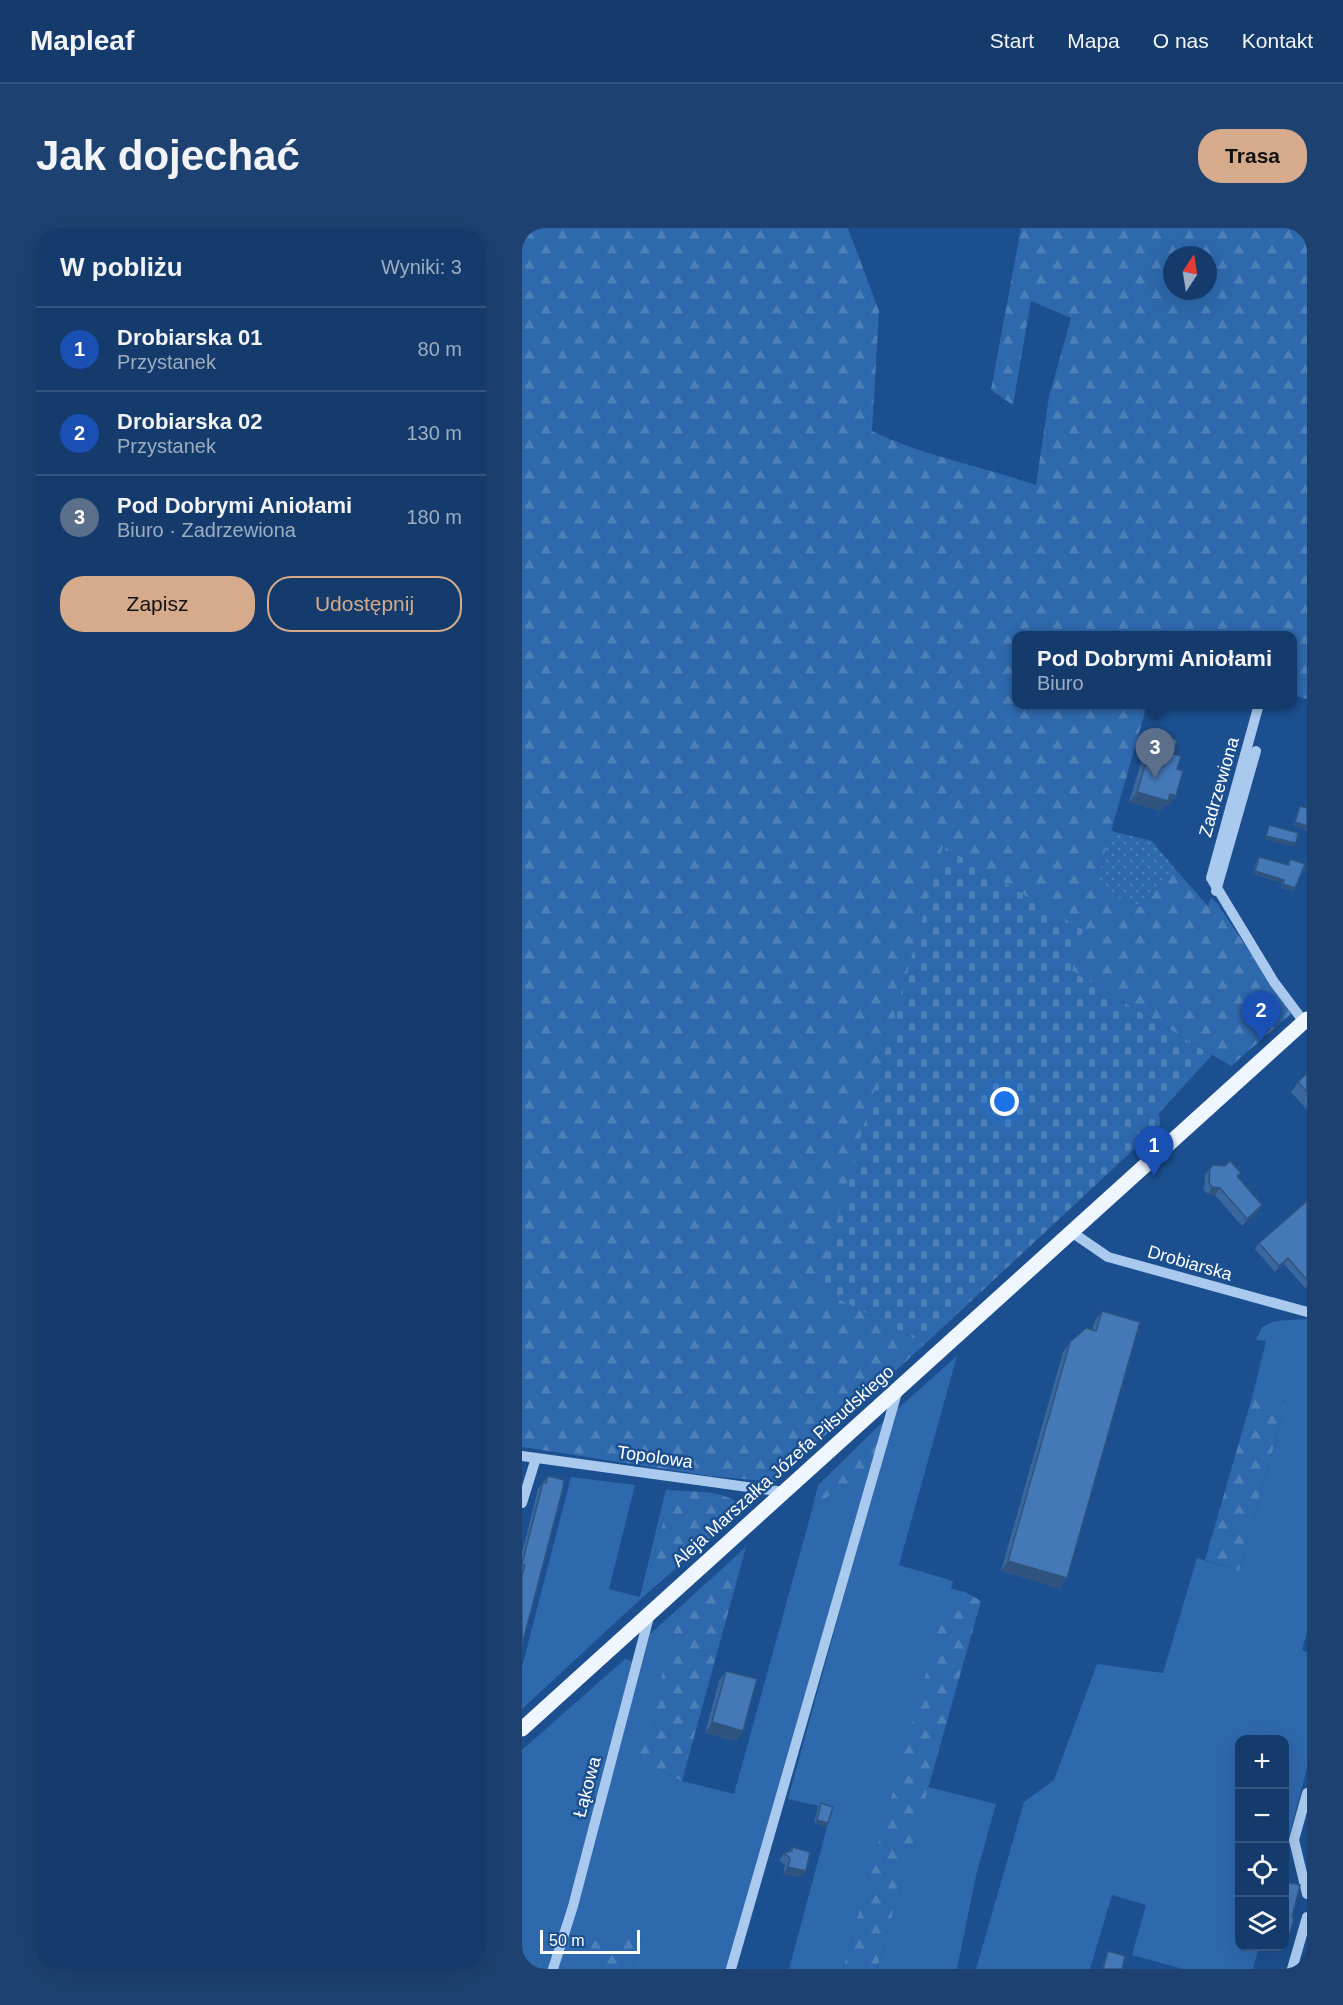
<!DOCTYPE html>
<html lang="pl">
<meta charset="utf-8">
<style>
:root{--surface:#143b6b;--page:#1d4271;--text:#f1f3f6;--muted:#9dadc1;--line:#33557e;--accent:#d6ab8b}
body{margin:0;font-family:Arial,sans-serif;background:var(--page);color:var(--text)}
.controls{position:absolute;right:18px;bottom:18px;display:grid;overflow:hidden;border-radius:12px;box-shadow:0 6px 24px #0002}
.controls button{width:54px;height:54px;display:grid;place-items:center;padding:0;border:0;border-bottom:2px solid var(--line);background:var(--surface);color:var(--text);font:30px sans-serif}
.compass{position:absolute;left:641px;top:18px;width:54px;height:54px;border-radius:50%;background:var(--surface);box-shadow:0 6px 24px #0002;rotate:12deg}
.scale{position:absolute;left:18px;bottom:15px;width:100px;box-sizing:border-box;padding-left:6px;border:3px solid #fff;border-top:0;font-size:16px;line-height:21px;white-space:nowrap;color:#fff;-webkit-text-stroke:4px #1b4f8f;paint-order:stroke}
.you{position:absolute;left:483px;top:874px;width:21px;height:21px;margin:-15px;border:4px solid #fff;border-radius:50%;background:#1a73e8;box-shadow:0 0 0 9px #1a73e833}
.badge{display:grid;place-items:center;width:39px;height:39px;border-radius:50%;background:var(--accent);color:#fff;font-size:20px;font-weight:700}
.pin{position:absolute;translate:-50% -50px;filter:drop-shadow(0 2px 3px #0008)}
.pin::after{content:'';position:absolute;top:32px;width:21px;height:18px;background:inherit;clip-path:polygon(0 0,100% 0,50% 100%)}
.popup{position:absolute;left:490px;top:403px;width:285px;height:78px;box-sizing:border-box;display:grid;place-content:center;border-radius:12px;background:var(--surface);filter:drop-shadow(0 2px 4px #0005);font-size:20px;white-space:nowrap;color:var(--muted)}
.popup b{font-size:22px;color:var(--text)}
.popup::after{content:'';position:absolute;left:50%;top:100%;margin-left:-12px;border:12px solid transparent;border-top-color:var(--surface)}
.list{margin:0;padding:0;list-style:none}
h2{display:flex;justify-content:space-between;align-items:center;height:78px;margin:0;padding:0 24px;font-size:26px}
h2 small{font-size:20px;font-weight:400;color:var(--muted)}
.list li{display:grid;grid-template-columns:39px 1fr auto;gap:18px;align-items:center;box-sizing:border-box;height:84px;padding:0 24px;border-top:2px solid var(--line)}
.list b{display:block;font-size:22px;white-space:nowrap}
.list p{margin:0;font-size:20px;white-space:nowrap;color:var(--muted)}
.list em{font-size:20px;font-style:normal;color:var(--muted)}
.actions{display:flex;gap:12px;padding:18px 24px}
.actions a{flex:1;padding:14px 0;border:2px solid var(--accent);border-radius:24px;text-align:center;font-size:21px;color:var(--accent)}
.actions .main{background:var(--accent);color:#111}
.icon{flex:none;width:33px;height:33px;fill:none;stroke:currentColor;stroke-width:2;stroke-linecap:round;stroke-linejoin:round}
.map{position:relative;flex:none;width:785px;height:1741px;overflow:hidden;border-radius:24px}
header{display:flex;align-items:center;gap:36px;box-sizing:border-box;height:84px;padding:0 30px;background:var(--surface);border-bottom:2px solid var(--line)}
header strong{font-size:28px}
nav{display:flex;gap:33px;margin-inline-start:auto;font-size:21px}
.intro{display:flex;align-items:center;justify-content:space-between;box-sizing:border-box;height:144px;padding:0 36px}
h1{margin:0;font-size:42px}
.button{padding:15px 27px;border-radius:24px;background:var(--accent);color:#111;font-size:21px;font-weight:700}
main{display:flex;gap:36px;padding:0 36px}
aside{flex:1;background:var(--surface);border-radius:24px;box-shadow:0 6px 24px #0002}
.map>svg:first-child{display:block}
.grass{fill:#2e69ad}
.forest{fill:url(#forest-firs);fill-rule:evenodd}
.cemetery{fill:url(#cemetery-stones)}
.park{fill:url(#park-dots)}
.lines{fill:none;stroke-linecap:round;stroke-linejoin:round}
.minor{stroke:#a9c9ee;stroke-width:10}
.major{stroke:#f0f6ff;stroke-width:15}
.wall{fill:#3a679d}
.shaded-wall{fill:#305480}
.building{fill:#4478b7;stroke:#305480;stroke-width:1.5}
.labels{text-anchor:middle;stroke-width:5;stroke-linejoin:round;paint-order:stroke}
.street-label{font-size:18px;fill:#fff;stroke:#1b4f8f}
</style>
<header>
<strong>Mapleaf</strong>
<nav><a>Start</a><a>Mapa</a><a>O nas</a><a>Kontakt</a></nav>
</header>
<div class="intro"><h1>Jak dojechać</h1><a class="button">Trasa</a></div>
<main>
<aside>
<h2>W pobliżu<small>Wyniki: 3</small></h2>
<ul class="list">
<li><span class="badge" style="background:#1a4fb4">1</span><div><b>Drobiarska 01</b><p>Przystanek</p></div><em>80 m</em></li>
<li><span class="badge" style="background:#1a4fb4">2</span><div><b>Drobiarska 02</b><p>Przystanek</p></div><em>130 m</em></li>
<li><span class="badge" style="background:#5c6f8a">3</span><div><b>Pod Dobrymi Aniołami</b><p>Biuro · Zadrzewiona</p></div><em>180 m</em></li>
</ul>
<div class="actions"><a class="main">Zapisz</a><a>Udostępnij</a></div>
</aside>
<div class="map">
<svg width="785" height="1741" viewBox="0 0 785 1741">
<defs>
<pattern id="forest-firs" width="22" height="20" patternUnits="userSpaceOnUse" patternTransform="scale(1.5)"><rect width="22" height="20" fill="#2e69ad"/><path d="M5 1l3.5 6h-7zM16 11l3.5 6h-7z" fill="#4d80b9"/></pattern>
<pattern id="cemetery-stones" width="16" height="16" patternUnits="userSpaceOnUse" patternTransform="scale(1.5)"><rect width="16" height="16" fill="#2e69ad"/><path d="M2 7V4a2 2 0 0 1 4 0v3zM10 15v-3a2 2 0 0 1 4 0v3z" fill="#4d80b9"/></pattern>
<pattern id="park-dots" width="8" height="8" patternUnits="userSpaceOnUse" patternTransform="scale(1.5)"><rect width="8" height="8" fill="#2e69ad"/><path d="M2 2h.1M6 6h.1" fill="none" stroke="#4d80b9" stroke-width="1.8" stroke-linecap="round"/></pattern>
</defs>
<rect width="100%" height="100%" fill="#1b4f8f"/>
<g class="grass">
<path d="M785 1091V1404L780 1422 785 1424V1540L763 1624 762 1512H718V1718L737 1719 731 1741H661L610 1727 624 1677 590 1667 568 1741H454L502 1574 532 1552 575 1436 641 1445 675 1330 717 1343 764 1175 731 1166 744 1113 734 1112 740 1099 753 1093Z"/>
<path d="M435 1128 377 1337 431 1353 321 1741H267L310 1581 266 1571 373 1183Z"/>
<path d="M351 1241 206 1741H110L120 1707 69 1712 60 1741H36L128 1406 159 1378 118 1531 160 1553 212 1566 291 1278Z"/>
<path d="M49 1249 113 1257 87 1361 118 1369 144 1261 149 1262 122 1368 0 1481V1439Z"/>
<path d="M103 1431 110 1433 64 1613 27 1741H0V1522Z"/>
<path d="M406 1559 474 1576 454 1648 435 1741H355Z"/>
</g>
<g class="forest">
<path d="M0 0H326L357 83 350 203C401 228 460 238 514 257L527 169 549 90 509 73 491 177 469 162 499 0H785V471L771 467V408H495V476L625 477 574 656 617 679 654 642 686 678 689 670 695 675 769 786 709 838 550 743 296 1060 403 1116 252 1254 188 1248 0 1219ZM650 27H686V63H650Z"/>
<path d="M731 1166 764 1175 717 1343 683 1332Z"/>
<path d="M364 1191 351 1241 291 1278 296 1257Z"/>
<path d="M149 1262C174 1265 204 1260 222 1281L122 1368Z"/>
<path d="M224 1319 160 1553 117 1531 159 1378Z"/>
<path d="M428 1360 443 1364 459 1373 355 1741H321Z"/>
<path d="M120 1706 110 1741H60L69 1712Z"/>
</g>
<path class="cemetery" d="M421 618 561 702 550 743 690 827 637 885 638 897 403 1116 296 1060Z"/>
<path class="park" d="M589 603 630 613 654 642 617 679 574 656Z"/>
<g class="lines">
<g class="minor">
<path d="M737 476 689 650 752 754 782 794"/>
<path d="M694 663 734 523"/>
<path d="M548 1003 586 1029 785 1084"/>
<path d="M0 1228 262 1264"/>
<path d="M0 1275 14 1230"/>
<path d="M785 1565 772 1612 785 1666"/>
<path d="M31 1741 51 1678 128 1385"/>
<path d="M209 1741 376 1161"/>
<path d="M770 1741 785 1689"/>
</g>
<path class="major" d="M0 1501 785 791"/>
</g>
<g class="wall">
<path d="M633 505 652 526 655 541 654 568 646 578 643 577 639 583 607 574 625 515Z"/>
<path d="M778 578 785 580 771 598 776 582Z"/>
<path d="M737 629 765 637 768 631 771 663 759 660 760 655 731 646 735 632Z"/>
<path d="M785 845V882L769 864 776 854Z"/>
<path d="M688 940 716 949 735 984 720 998 693 967 686 966 682 962 683 947Z"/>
<path d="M785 973V1058L783 1060 762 1036 753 1044 733 1021 737 1015Z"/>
<path d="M580 1083 538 1360 479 1343 541 1124 548 1114 570 1102 573 1093Z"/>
<path d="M26 1248 0 1417V1325L16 1261Z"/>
<path d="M204 1443 221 1503 214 1513 183 1505 197 1453Z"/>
<path d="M299 1575 304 1599 292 1595 296 1579Z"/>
<path d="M270 1619 279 1649 261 1646 263 1637 257 1632 262 1625 267 1623Z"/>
<path d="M586 1723 600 1741H580L584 1727Z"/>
</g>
<g class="shaded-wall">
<path d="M615 564 648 566 654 568 646 578 643 577 639 583 607 574Z"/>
<path d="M773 594 785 598V602L771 598Z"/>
<path d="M744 608 774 615 771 619 742 611Z"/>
<path d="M733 643 762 652 760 655 731 646Z"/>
<path d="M761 656 773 660 771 663 759 660Z"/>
<path d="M690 959 698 960 693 967 686 966Z"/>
<path d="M740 977 735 984 720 998 725 991Z"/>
<path d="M766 1030 762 1036 753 1044 757 1038Z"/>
<path d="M486 1333 545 1350 538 1360 479 1343Z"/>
<path d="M190 1494 221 1503 214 1513 183 1505Z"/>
<path d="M295 1592 306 1595 304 1599 292 1595Z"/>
<path d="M266 1639 284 1643 279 1649 261 1646Z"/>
</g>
<g class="building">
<path d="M633 505 655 512 652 526 659 528 655 541 661 543 654 568 648 566 646 573 615 564Z"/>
<path d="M778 578 785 580V598L773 594Z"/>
<path d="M747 597 776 605 774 615 744 608Z"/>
<path d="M737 629 767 637 768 631 783 636 773 660 761 656 762 652 733 643Z"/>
<path d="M785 845V864L776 854Z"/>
<path d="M708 933 719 945 715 948 740 977 725 991 698 960 690 959 687 955 688 940 691 937 703 938Z"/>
<path d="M785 973V1052L766 1030 757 1038 737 1015Z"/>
<path d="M580 1083 618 1094 545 1350 486 1333 548 1114 564 1100 574 1103Z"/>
<path d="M26 1248 42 1252 41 1260 0 1417V1348L3 1337 0 1336 21 1254 24 1255Z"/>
<path d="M204 1443 235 1451 221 1503 190 1494Z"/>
<path d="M299 1575 311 1579 306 1595 295 1592Z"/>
<path d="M270 1619 288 1624 284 1643 266 1639 268 1630 262 1625 270 1623Z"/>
<path d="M763 1654 778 1657 770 1689 772 1690 766 1712 762 1711V1657Z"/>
<path d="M586 1723 603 1728 600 1741H581Z"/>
</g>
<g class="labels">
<g class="street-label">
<text transform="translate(697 559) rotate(-74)" y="6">Zadrzewiona</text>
<text transform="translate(668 1035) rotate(16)" y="6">Drobiarska</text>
<text transform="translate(133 1229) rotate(8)" y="6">Topolowa</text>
<text transform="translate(261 1238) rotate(-42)" y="6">Aleja Marszałka Józefa Piłsudskiego</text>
<text transform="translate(65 1559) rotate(-75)" y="6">Łąkowa</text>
</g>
</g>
</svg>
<div class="controls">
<button>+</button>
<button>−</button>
<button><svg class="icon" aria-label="locate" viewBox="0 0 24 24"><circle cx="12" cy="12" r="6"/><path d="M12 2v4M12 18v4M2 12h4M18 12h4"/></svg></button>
<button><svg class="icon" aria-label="layers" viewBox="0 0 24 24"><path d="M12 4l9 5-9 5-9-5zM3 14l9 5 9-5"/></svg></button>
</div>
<svg class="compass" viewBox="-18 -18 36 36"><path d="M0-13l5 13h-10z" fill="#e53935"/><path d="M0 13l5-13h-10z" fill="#9dadc1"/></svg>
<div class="scale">50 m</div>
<div class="you"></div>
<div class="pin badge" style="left:632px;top:948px;background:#1a4fb4">1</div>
<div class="pin badge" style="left:739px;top:813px;background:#1a4fb4">2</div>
<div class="pin badge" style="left:633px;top:550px;background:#5c6f8a">3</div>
<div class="popup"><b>Pod Dobrymi Aniołami</b>Biuro</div>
</div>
</main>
